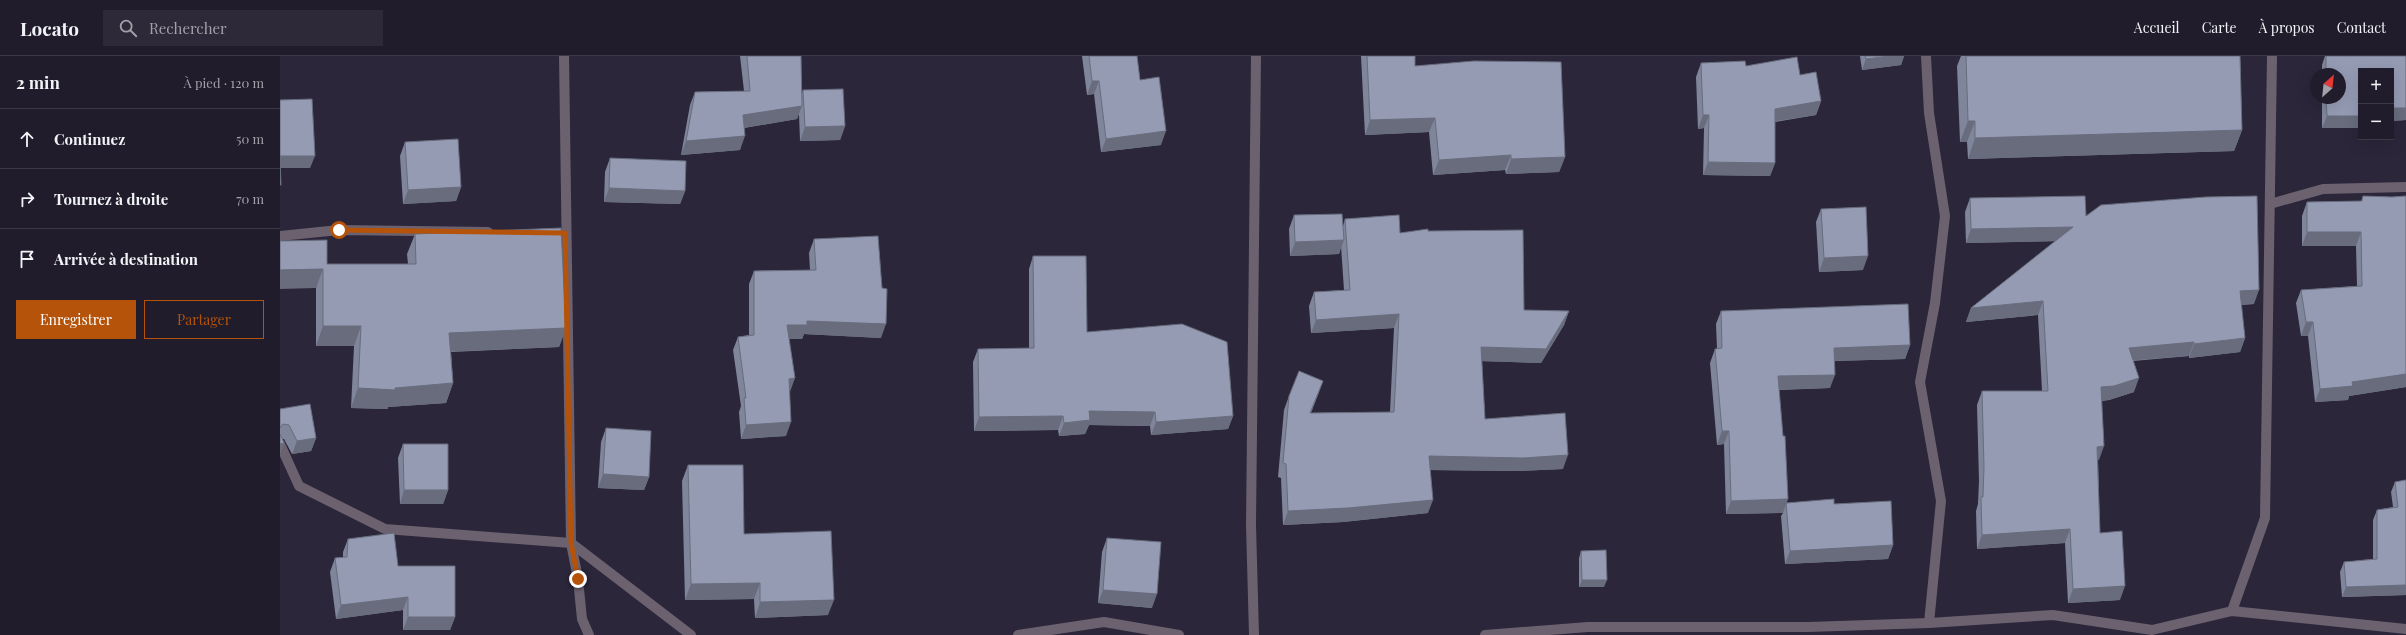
<!DOCTYPE html>
<html lang="fr">
<meta charset="utf-8">
<style>
:root{--surface:#201c2c;--page:#2d2938;--text:#f1f3f6;--muted:#a2a1a9;--line:#3d3a48;--accent:#b45309}
body{margin:0;font-family:"Playfair Display",serif;background:var(--page);color:var(--text)}
.controls{position:absolute;right:12px;top:12px;display:grid;overflow:hidden;border-radius:0px;box-shadow:0 4px 16px #0002}
.controls button{width:36px;height:36px;display:grid;place-items:center;padding:0;border:0;border-bottom:1px solid var(--line);background:var(--surface);color:var(--text);font:20px sans-serif}
.compass{position:absolute;left:2030px;top:12px;width:36px;height:36px;border-radius:50%;background:var(--surface);box-shadow:0 4px 16px #0002;rotate:27deg}
.stop{position:absolute;width:12px;height:12px;margin:-9px;border:3px solid #b45309;border-radius:50%;background:#fff}
.stop.end{background:#b45309;border-color:#fff;box-shadow:0 1px 4px #0008}
.list{margin:0;padding:0;list-style:none}
h2{display:flex;justify-content:space-between;align-items:center;height:52px;margin:0;padding:0 16px;font-size:17px}
h2 small{font-size:13px;font-weight:400;color:var(--muted)}
.list li{display:grid;grid-template-columns:26px 1fr auto;gap:12px;align-items:center;box-sizing:border-box;height:60px;padding:0 16px;border-top:1px solid var(--line)}
.list b{display:block;font-size:15px;white-space:nowrap}
.list em{font-size:13px;font-style:normal;color:var(--muted)}
.actions{display:flex;gap:8px;padding:12px 16px}
.actions a{flex:1;padding:9px 0;border:1px solid var(--accent);border-radius:0px;text-align:center;font-size:14px;color:var(--accent)}
.actions .main{background:var(--accent);color:#fff}
.icon{flex:none;width:22px;height:22px;fill:none;stroke:currentColor;stroke-width:2;stroke-linecap:round;stroke-linejoin:round}
.map{position:relative;flex:none;width:2126px;height:579px;overflow:hidden}
header{display:flex;align-items:center;gap:24px;box-sizing:border-box;height:56px;padding:0 20px;background:var(--surface);border-bottom:1px solid var(--line)}
header strong{font-size:19px}
nav{display:flex;gap:22px;margin-inline-start:auto;font-size:14px}
.search{width:280px;height:36px;background:var(--page);display:flex;align-items:center;gap:10px;box-sizing:border-box;padding:0 14px;border-radius:0px;color:var(--muted);font-size:15px}
main{display:flex}
aside{flex:1;background:var(--surface)}
.map>svg:first-child{display:block}
.lines{fill:none;stroke-linecap:round;stroke-linejoin:round}
.lane{stroke:#6c616f;stroke-width:10}
.street{stroke:#6c616f;stroke-width:10}
.wall{fill:#7f859a}
.shaded-wall{fill:#686c7d}
.building{fill:#949bb3;stroke:#686c7d}
.route{stroke:#b45309;stroke-width:5}
</style>
<header>
<strong>Locato</strong>
<div class="search"><svg class="icon" aria-label="search" viewBox="0 0 24 24"><circle cx="10" cy="10" r="6"/><path d="M15 15l6 6"/></svg>Rechercher</div>
<nav><a>Accueil</a><a>Carte</a><a>À propos</a><a>Contact</a></nav>
</header>
<main>
<aside>
<h2>2 min<small>À pied · 120 m</small></h2>
<ul class="list">
<li><svg class="icon" aria-label="ahead" viewBox="0 0 24 24"><path d="M12 20V5M6 11l6-6 6 6"/></svg><div><b>Continuez</b></div><em>50 m</em></li>
<li><svg class="icon" aria-label="right" viewBox="0 0 24 24"><path d="M7 20v-9h11M14 6l5 5-5 5"/></svg><div><b>Tournez à droite</b></div><em>70 m</em></li>
<li><svg class="icon" aria-label="arrive" viewBox="0 0 24 24"><path d="M6 21V4h12l-3 4 3 4H6"/></svg><div><b>Arrivée à destination</b></div></li>
</ul>
<div class="actions"><a class="main">Enregistrer</a><a>Partager</a></div>
</aside>
<div class="map">
<svg width="2126" height="579" viewBox="0 0 2126 579">
<rect width="100%" height="100%" fill="#2b263a"/>
<g class="lines">
<g class="lane">
<path d="M1646 0 1649 57 1665 160 1655 247 1640 326 1661 445 1649 567"/>
<path d="M1990 148 2043 133 2126 131"/>
<path d="M0 180 59 174 208 176"/>
<path d="M1952 555 1985 462 1992 0"/>
</g>
<g class="street">
<path d="M284 0 291 487 411 579"/>
<path d="M0 388 19 430 105 473 291 487 298 523 302 563 309 579"/>
<path d="M738 579 824 566 899 579"/>
<path d="M974 579 971 469 976 0"/>
<path d="M1205 579 1308 571H1528L1649 567 1773 559 1872 574 1952 555 2126 573"/>
</g>
</g>
<g class="wall">
<path d="M460 0H521V39L523 34 565 70 560 84 520 85 519 58 517 63 464 72 460 94 401 99 410 49 415 36 464 35Z"/>
<path d="M802 0H857L860 24 881 89 821 96 814 38 807 39Z"/>
<path d="M1081 0H1135V10L1285 101 1279 116 1226 118 1225 114 1153 119 1149 76 1085 79Z"/>
<path d="M1580 0H1624L1621 9 1582 14Z"/>
<path d="M1681 0H1960L1962 74 1954 95 1688 103 1687 86H1680L1677 10Z"/>
<path d="M2045 0H2126V64L2111 65V15L2042 72V42H2060V18H2042V9Z"/>
<path d="M1421 7 1466 10 1520 19 1541 45 1536 59 1495 66V107L1490 120 1423 119 1424 72 1418 73 1416 21Z"/>
<path d="M125 86 181 131 176 145 123 148 120 100Z"/>
<path d="M330 102 405 135 400 148 324 146 325 116Z"/>
<path d="M2083 140 2112 141 2126 140V331L2069 340 2068 344 2035 346 2028 280H2021L2016 247 2021 234 2077 230 2076 190H2022V160L2027 146 2081 145Z"/>
<path d="M1690 142 1806 160 1974 248 1961 249 1965 282 1960 296 1909 302V300L1853 305 1854 336 1829 344 1822 345 1819 404H1818L1820 477 1840 544 1788 547 1785 487 1697 493 1696 455 1698 448 1699 425 1697 349 1702 335H1762L1758 259 1686 266 1691 252 1775 185 1686 187 1685 156Z"/>
<path d="M1541 153 1583 214 1539 216 1536 166Z"/>
<path d="M1014 159 1063 170 1065 163 1120 177 1148 175 1244 254 1289 255 1284 269 1261 307 1202 305 1205 363 1283 413 1238 415 1150 414 1148 457 1063 466 1003 469 1001 422 998 421 1004 354 1009 340 1043 325 1031 357 1110 356 1114 272 1031 277 1029 250 1034 236 1064 234 1061 190 1059 198 1010 200 1009 173Z"/>
<path d="M135 178 286 272 279 291 171 296 173 327 166 347 108 351V353L71 352 74 290H36V232L47 184V208H128L127 198Z"/>
<path d="M534 183 601 282 524 278 522 283H509L510 336 506 380 461 383 459 356 461 350 453 294 458 281 469 279V228L474 215 530 214 529 197Z"/>
<path d="M753 200 807 276 953 360 948 373 871 379 870 370 809 369 805 378 779 380 778 374 694 375 693 306 698 293 749 292V213Z"/>
<path d="M1441 255 1630 289 1625 303 1555 305 1550 332 1499 334 1507 447 1554 448 1613 489 1608 503 1505 508 1501 460 1503 457 1446 458 1444 388 1437 389 1430 307 1435 293H1437L1436 268Z"/>
<path d="M0 353 36 382 31 395 12 398 4 383H2L4 387 0 397Z"/>
<path d="M326 372 369 421 364 434 318 432 321 386Z"/>
<path d="M123 388 168 434 163 448H120L118 402Z"/>
<path d="M408 409 464 478 548 559 475 562 474 543 405 544 402 425Z"/>
<path d="M2126 424V539L2062 541 2060 516 2064 506 2093 503V464L2097 454 2113 451 2111 436 2115 426Z"/>
<path d="M827 482 872 552 818 547 822 496Z"/>
<path d="M68 483 118 510 175 561 170 574H123V554L56 563 50 516 55 502 63 501V496Z"/>
<path d="M1301 495 1324 531H1299V502Z"/>
</g>
<g class="shaded-wall">
<path d="M1610 0H1624L1621 9 1582 14 1586 3Z"/>
<path d="M812 25H819L814 38 807 39Z"/>
<path d="M1541 45 1536 59 1490 66 1495 53Z"/>
<path d="M522 50 517 63 458 73 463 59Z"/>
<path d="M2111 52H2126V64L2111 65Z"/>
<path d="M1423 59H1429L1424 72 1418 73Z"/>
<path d="M2047 60H2081V72H2042Z"/>
<path d="M1155 62 1149 76 1085 79 1090 64Z"/>
<path d="M1688 65H1695L1687 86H1680Z"/>
<path d="M565 70 560 84 520 85 525 71Z"/>
<path d="M1962 74 1954 95 1688 103 1695 82Z"/>
<path d="M886 75 881 89 821 96 826 83Z"/>
<path d="M465 80 460 94 401 99 406 85Z"/>
<path d="M1231 99 1225 114 1153 119 1159 104Z"/>
<path d="M0 100H35L30 112H0Z"/>
<path d="M1285 101 1279 116 1226 118 1231 103Z"/>
<path d="M1428 106 1495 107 1490 120 1423 119Z"/>
<path d="M181 131 176 145 123 148 128 134Z"/>
<path d="M329 132 405 135 400 148 324 146Z"/>
<path d="M1793 171 1788 185 1686 187 1691 173Z"/>
<path d="M2027 176H2081L2076 190H2022Z"/>
<path d="M1064 184 1059 198 1010 200 1015 186Z"/>
<path d="M1588 200 1583 214 1539 216 1544 202Z"/>
<path d="M43 213 36 232 0 233V214Z"/>
<path d="M1979 234 1974 248 1955 249 1960 235Z"/>
<path d="M1763 245 1758 259 1686 266 1691 252Z"/>
<path d="M1289 255 1284 269 1261 307 1196 305 1201 291Z"/>
<path d="M1119 258 1114 272 1031 277 1036 264Z"/>
<path d="M527 265 606 268 601 282 524 278 522 283H502L507 269Z"/>
<path d="M2026 266H2033L2028 280H2021Z"/>
<path d="M43 270H81L74 290H36Z"/>
<path d="M286 272 279 291 162 296 169 277Z"/>
<path d="M1965 282 1960 296 1909 302 1914 288Z"/>
<path d="M1914 286 1909 300 1844 305 1849 292Z"/>
<path d="M1630 289 1625 303 1549 305 1554 292Z"/>
<path d="M2126 318V331L2069 340 2068 344 2035 346 2040 333 2072 326Z"/>
<path d="M1555 319 1550 332 1493 334 1498 320Z"/>
<path d="M515 322 510 336 509 323Z"/>
<path d="M1859 322 1854 336 1829 344 1816 345 1821 331Z"/>
<path d="M1043 325 1038 339 1025 371 1030 357Z"/>
<path d="M173 327 166 347 108 351V353L71 352 78 332H115Z"/>
<path d="M809 355 875 356 870 370 809 369 805 378 779 380 784 367Z"/>
<path d="M783 360 778 374 694 375 699 361Z"/>
<path d="M953 360 948 373 871 379 876 366Z"/>
<path d="M511 366 506 380 461 383 466 369Z"/>
<path d="M1442 375H1449L1444 388 1437 389Z"/>
<path d="M36 382 31 395 12 398 17 385Z"/>
<path d="M4 387 0 397V388Z"/>
<path d="M1824 390 1819 404 1812 405 1817 391Z"/>
<path d="M1288 399 1283 413 1238 415 1144 414 1149 400Z"/>
<path d="M323 418 369 421 364 434 318 432Z"/>
<path d="M124 434H168L163 448H120Z"/>
<path d="M1508 443 1503 457 1446 458 1451 445Z"/>
<path d="M1153 444 1148 457 1063 466 1003 469 1008 455Z"/>
<path d="M1790 473 1785 487 1697 493 1702 479Z"/>
<path d="M1613 489 1608 503 1505 508 1510 495Z"/>
<path d="M1302 524H1327L1324 531H1299Z"/>
<path d="M480 527 474 543 405 544 411 528Z"/>
<path d="M2126 529V539L2062 541 2066 531Z"/>
<path d="M1845 530 1840 544 1788 547 1793 533Z"/>
<path d="M823 534 877 538 872 552 818 547Z"/>
<path d="M128 541 123 554 56 563 61 549Z"/>
<path d="M554 544 548 559 475 562 480 546Z"/>
<path d="M128 561H175L170 574H123Z"/>
</g>
<g class="building">
<path d="M467 0H521L522 50 463 59 465 80 406 85 415 36 470 35Z"/>
<path d="M809 0H857L860 24 879 21 886 75 826 83 819 25H812Z"/>
<path d="M1087 0H1135V10L1194 5 1281 6 1285 101 1231 103V99L1159 104 1155 62 1090 64Z"/>
<path d="M1585 0H1610L1586 3Z"/>
<path d="M1686 0H1960L1962 74 1695 82V65H1688Z"/>
<path d="M2046 0H2126V52H2111V15H2081V60H2047L2046 42H2060V18H2046Z"/>
<path d="M1517 1 1520 19 1536 16 1541 45 1495 53V107L1428 106 1429 59H1423L1421 7 1465 5 1466 10Z"/>
<path d="M563 33 565 70 525 71 523 34Z"/>
<path d="M32 43 35 100H0V44Z"/>
<path d="M178 83 181 131 128 134 125 86Z"/>
<path d="M330 102 406 105 405 135 329 132Z"/>
<path d="M0 103 1 129H0Z"/>
<path d="M1805 140 1806 160 1821 149 1926 141 1977 140 1979 234 1960 235 1965 282 1914 288V286L1849 292 1859 322 1834 330 1821 331 1824 390 1817 391 1820 477 1842 475 1845 530 1793 533 1790 473 1702 479 1701 441H1703L1704 411 1702 335H1768L1763 245 1691 252 1793 171 1691 173 1690 142Z"/>
<path d="M2083 140 2112 141 2126 140V318L2072 326 2073 330 2040 333 2033 266H2026L2021 234 2082 230 2081 176H2027V146L2082 145Z"/>
<path d="M1586 151 1588 200 1544 202 1541 153Z"/>
<path d="M1062 158 1064 184 1015 186 1014 159Z"/>
<path d="M1119 159 1120 177 1148 173V175L1243 174 1244 254 1289 255 1266 293 1201 291 1205 363 1285 357 1288 399 1243 402 1149 400 1153 444 1068 452 1008 455 1006 408 1003 407 1009 340 1019 315 1043 325 1030 357 1114 356 1119 258 1036 264 1034 236 1070 234 1065 163Z"/>
<path d="M281 172 286 272 169 277 173 327 115 332V334L78 332 81 270H43V213L0 214V185L47 184V208H136L135 178Z"/>
<path d="M598 180 602 232 607 233 606 268 527 265V269H507L515 322 509 323 511 366 466 369 464 342H466L458 281 474 279V215L536 214 534 183Z"/>
<path d="M753 200H806L807 276 902 268 947 286 953 360 876 366 875 356 809 355 810 364 784 367 783 360 699 361 698 293 754 292Z"/>
<path d="M1628 248 1630 289 1554 292 1555 319 1498 320 1503 380H1505L1508 443 1451 445 1449 375H1442L1435 293 1442 292 1441 255Z"/>
<path d="M30 348 36 382 17 385 9 369 3 368 0 372V353Z"/>
<path d="M326 372 371 375 369 421 323 418Z"/>
<path d="M0 378 4 387 0 388Z"/>
<path d="M123 388H168V434H124Z"/>
<path d="M408 409H463L464 478 551 475 554 544 480 546V527L411 528Z"/>
<path d="M2126 424V529L2066 531 2064 506 2097 503V454L2118 451 2115 426Z"/>
<path d="M1554 443V448L1611 445 1613 489 1510 495 1506 447Z"/>
<path d="M114 477 118 510H175V561H128V541L61 549 55 502 67 501 68 483Z"/>
<path d="M827 482 881 486 877 538 823 534Z"/>
<path d="M1326 494 1327 524H1302L1301 495Z"/>
</g>
<g class="lines">
<path class="route" d="M59 174 285 177 291 487 298 523"/>
</g>
</svg>
<div class="controls">
<button>+</button>
<button>−</button>
</div>
<svg class="compass" viewBox="-18 -18 36 36"><path d="M0-13l5 13h-10z" fill="#e53935"/><path d="M0 13l5-13h-10z" fill="#a2a1a9"/></svg>
<div class="stop" style="left:59px;top:174px"></div>
<div class="stop end" style="left:298px;top:523px"></div>
</div>
</main>
